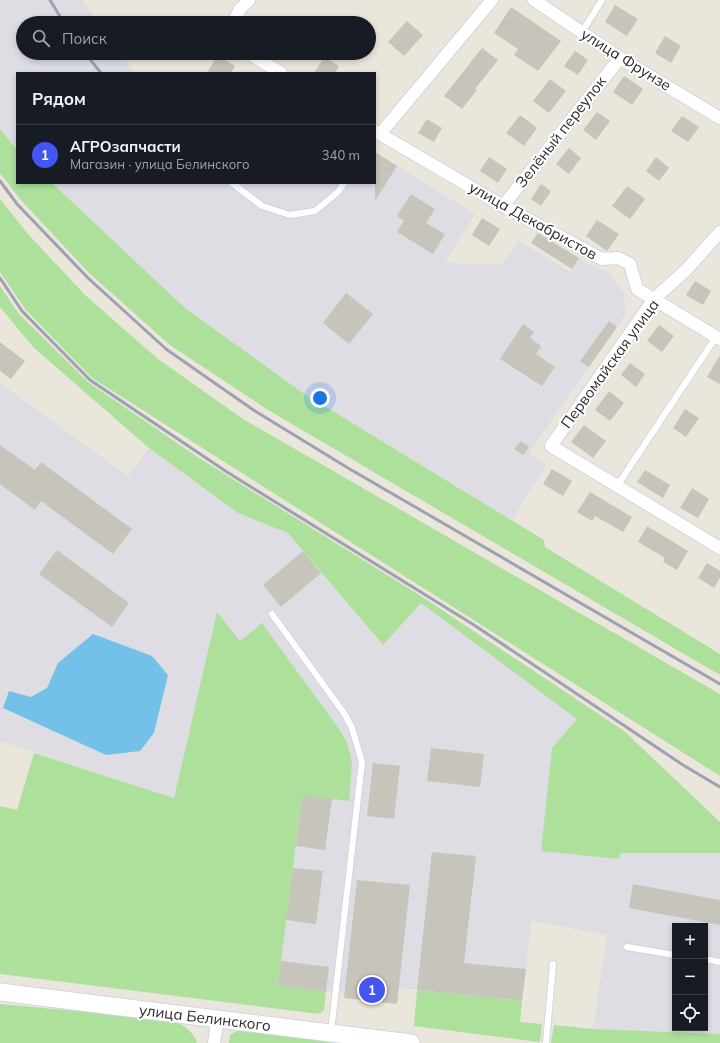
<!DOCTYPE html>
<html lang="ru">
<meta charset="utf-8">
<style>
:root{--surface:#171b24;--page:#20242c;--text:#f1f3f6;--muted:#9ea1a6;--line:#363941;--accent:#4356f2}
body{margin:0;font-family:Mulish,sans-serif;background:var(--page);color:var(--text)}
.controls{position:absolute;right:12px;bottom:12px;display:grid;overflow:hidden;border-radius:0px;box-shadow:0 2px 6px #0003}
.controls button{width:36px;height:36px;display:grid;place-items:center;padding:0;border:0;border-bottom:1px solid var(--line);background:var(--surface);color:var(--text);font:20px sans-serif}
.you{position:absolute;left:320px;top:398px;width:14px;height:14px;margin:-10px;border:3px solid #fff;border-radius:50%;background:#1a73e8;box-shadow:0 0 0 6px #1a73e833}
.badge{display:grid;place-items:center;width:26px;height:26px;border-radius:50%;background:var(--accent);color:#fff;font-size:13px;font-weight:700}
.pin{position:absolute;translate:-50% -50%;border:2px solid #fff;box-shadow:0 1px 4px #0006}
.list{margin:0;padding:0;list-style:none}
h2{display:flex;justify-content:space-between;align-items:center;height:52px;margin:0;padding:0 16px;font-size:17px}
h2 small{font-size:13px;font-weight:400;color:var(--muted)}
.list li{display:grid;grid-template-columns:26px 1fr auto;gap:12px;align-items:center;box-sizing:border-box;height:60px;padding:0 16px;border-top:1px solid var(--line)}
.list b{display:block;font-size:15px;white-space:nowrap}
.list p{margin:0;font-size:13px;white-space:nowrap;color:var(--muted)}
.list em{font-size:13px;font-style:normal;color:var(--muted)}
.icon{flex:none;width:22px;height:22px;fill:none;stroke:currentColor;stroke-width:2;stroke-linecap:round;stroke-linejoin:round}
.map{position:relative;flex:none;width:720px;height:1043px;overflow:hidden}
.search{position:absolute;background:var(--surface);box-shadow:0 2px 6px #0003;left:16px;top:16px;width:360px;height:44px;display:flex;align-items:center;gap:10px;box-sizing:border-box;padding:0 14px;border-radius:22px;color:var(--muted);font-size:15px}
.panel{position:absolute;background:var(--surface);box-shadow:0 2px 6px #0003;left:16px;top:72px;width:360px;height:112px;border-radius:0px}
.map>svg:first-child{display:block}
.industrial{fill:#dfdde4;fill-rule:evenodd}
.green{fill:#ade09b}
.water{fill:#73c1e9}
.building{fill:#c7c4bb}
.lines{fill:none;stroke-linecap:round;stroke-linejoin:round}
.lane-casing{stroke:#d2d4e2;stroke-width:8}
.street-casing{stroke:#d2d4e2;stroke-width:14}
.secondary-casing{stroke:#d2d4e2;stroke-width:19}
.lane{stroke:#fff;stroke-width:6}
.street{stroke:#fff;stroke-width:12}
.secondary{stroke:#fff;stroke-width:17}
.rail{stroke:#9fa1b3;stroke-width:3}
.labels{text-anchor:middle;stroke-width:4;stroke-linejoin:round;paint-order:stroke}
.street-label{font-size:15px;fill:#2a2a2a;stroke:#fff}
</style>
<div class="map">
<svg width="720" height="1043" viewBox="0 0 720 1043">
<rect width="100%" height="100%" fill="#ebe6dc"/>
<g class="industrial">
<path d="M0 0H82L98 23H23V53H120L135 73H17V150L0 129Z"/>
<path d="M375 152 475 214 445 263 503 264 518 240 570 272 579 258 591 266 606 270 624 293 626 315 617 327 608 321 581 361 589 367 528 454 546 465 512 520 303 393 185 308 52 183H375Z"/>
<path d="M0 383 128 476 149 448 238 513 288 533 382 645 421 603 578 719 552 748 619 859 620 853H720V1034L593 1029 607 935 531 921 526 969 421 958 417 990 346 982 345 994 278 985 302 795 352 764 350 752 346 740 240 642 218 612 174 798 0 741ZM675 926H705V1028H675Z"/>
</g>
<g class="green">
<path d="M0 129 17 150V183H52L185 308 303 393 544 540 545 547 720 654V675L268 410 170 345 88 272 20 199 0 173Z"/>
<path d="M0 199 28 234 85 295 158 359 243 419 720 694V776L92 378 25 309 0 272Z"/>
<path d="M0 286 19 314 88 382 199 458 421 596 624 731 720 822V853H620L619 859 541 851 552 748 577 719 421 603 383 645 288 533 238 513 149 448 33 347 0 307Z"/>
<path d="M217 612 240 641 262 623 339 729 346 740 350 752 352 764 349 801 302 796 278 985 326 991 324 1010 319 1014 0 974V806L17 810 34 753 174 798Z"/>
<path d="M417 990 522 1001 520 1022 542 1024 540 1042 414 1026Z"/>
<path d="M0 1004 164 1019C182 1024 187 1025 197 1041L196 1043H0Z"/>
<path d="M554 1025 593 1029 720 1034V1043H551Z"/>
<path d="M241 1029 354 1043H229L230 1035Z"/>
</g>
<path class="water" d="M93 634 152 656 168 675 154 733 140 751 106 755 3 708 9 691 31 697 47 688 58 663Z"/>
<g class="building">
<path d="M615 5 638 19 627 36 605 22Z"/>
<path d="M511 7 561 41 538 71 514 55 518 49 494 33Z"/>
<path d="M407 21 423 35 404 56 388 42Z"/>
<path d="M665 36 681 46 671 63 655 53Z"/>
<path d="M482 48 498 60 475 89 477 90 462 109 444 96Z"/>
<path d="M575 51 588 60 578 75 564 66Z"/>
<path d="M217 55 235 66 231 73H207Z"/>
<path d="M324 57 339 66 335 73H314Z"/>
<path d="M624 76 643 89 632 105 613 92Z"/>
<path d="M550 79 566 91 549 113 533 101Z"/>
<path d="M597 112 610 121 596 140 583 130Z"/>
<path d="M520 115 537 128 524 146 506 133Z"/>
<path d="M682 116 699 127 688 142 671 131Z"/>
<path d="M427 119 442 128 434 142 418 133Z"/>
<path d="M569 148 581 158 569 174 556 164Z"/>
<path d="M375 152 397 166 375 201Z"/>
<path d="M489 157 507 169 498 183 480 171Z"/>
<path d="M656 157 669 168 659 181 646 171Z"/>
<path d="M541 184 551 191 541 206 531 199Z"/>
<path d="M627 186 645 199 630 219 612 206Z"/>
<path d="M411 194 435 209 426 223 445 234 433 254 397 232 404 221 397 216Z"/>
<path d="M482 218 500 229 489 246 472 235Z"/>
<path d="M597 220 619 234 607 251 586 236Z"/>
<path d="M538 233 579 258 572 269 531 243Z"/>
<path d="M695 281 711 291 703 305 686 295Z"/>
<path d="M346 293 373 314 349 344 323 323Z"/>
<path d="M609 321 617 327 589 367 580 361Z"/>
<path d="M523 324 534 332 530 338 541 346 536 354 555 367 542 386 500 359Z"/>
<path d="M659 325 674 336 662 352 647 341Z"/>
<path d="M0 342 25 361 11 379 0 371Z"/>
<path d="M720 355V384L707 377Z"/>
<path d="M630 363 645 374 636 387 621 375Z"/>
<path d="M609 391 624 403 610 421 595 410Z"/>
<path d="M685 409 699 418 686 437 673 428Z"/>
<path d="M584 425 606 441 593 458 571 442Z"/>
<path d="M521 441 529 447 523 455 514 449Z"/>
<path d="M0 445 35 470 41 462 132 529 113 554 41 501 35 510 0 484Z"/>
<path d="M552 469 572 481 563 496 543 484Z"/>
<path d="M645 470 670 485 663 498 637 482Z"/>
<path d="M692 488 709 499 698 518 680 508Z"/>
<path d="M590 492 632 517 623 532 595 516 592 521 577 512Z"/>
<path d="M647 526 688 551 677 570 663 562 665 558 638 542Z"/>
<path d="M57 550 129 603 112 627 39 574Z"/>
<path d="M303 551 321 573 281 607 263 585Z"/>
<path d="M707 563 720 571V578L714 588 698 578Z"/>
<path d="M431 748 484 754 480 787 427 781Z"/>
<path d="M373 763 400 766 394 819 367 816Z"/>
<path d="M302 795 332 799 325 850 296 846Z"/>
<path d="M432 852 476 856 464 963 526 969 522 1001 417 990Z"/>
<path d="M293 868 323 871 316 924 286 920Z"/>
<path d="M357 880 410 885 397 1004 344 998Z"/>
<path d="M633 884 720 900V925L629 908Z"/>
<path d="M281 961 329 967 326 992 278 985Z"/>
</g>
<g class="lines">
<g class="lane-casing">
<g id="lane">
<path d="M582 32 602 0"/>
<path d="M232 183 262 206 290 215 315 211 338 192 344 183"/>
<path d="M617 486 716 337"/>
<path d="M272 614 344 713 352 728 362 762 331 1032"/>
<path d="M627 947 675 955"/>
<path d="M705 959 720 962"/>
<path d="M546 1043 553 964"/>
</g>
</g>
<g class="street-casing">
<g id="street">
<path d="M534 0 620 58 720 118"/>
<path d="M233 23 240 9 249 0"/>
<path d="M248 53 281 73"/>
<path d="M375 131 503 206 602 259 618 258 630 264 637 289 720 339"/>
<path d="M380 134 492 0"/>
<path d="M503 206 620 58"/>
<path d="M720 232 686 270 654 299 551 446 720 548"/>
<path d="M214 1043 218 1019"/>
</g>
</g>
<g class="secondary-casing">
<path id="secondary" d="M0 992 411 1043"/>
</g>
<use href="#lane" class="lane"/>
<use href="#street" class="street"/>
<use href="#secondary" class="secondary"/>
<g class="rail">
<path d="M50 0 64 23"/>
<path d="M85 53 101 73"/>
<path d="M0 181 17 204 88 278 166 349 216 384 255 411 348 468 720 684"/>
<path d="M0 278 22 311 90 380 227 472 474 625 683 765 720 787"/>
</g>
</g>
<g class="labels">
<g class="street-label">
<text transform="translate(626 60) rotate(32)" y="5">улица Фрунзе</text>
<text transform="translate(561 132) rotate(-52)" y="5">Зелёный переулок</text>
<text transform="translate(533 221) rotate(29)" y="5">улица Декабристов</text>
<text transform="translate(610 364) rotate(-54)" y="5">Первомайская улица</text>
<text transform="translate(205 1018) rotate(7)" y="5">улица Белинского</text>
</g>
</g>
</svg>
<div class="controls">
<button>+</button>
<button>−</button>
<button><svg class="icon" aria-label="locate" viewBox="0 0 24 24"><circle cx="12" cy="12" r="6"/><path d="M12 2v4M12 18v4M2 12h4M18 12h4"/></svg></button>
</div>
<div class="you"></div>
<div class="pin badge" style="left:372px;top:990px">1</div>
<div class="search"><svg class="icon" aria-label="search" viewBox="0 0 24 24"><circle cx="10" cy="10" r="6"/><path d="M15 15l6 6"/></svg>Поиск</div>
<section class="panel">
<h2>Рядом<small></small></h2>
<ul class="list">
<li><span class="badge">1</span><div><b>АГРОзапчасти</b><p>Магазин · улица Белинского</p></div><em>340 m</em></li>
</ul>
</section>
</div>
